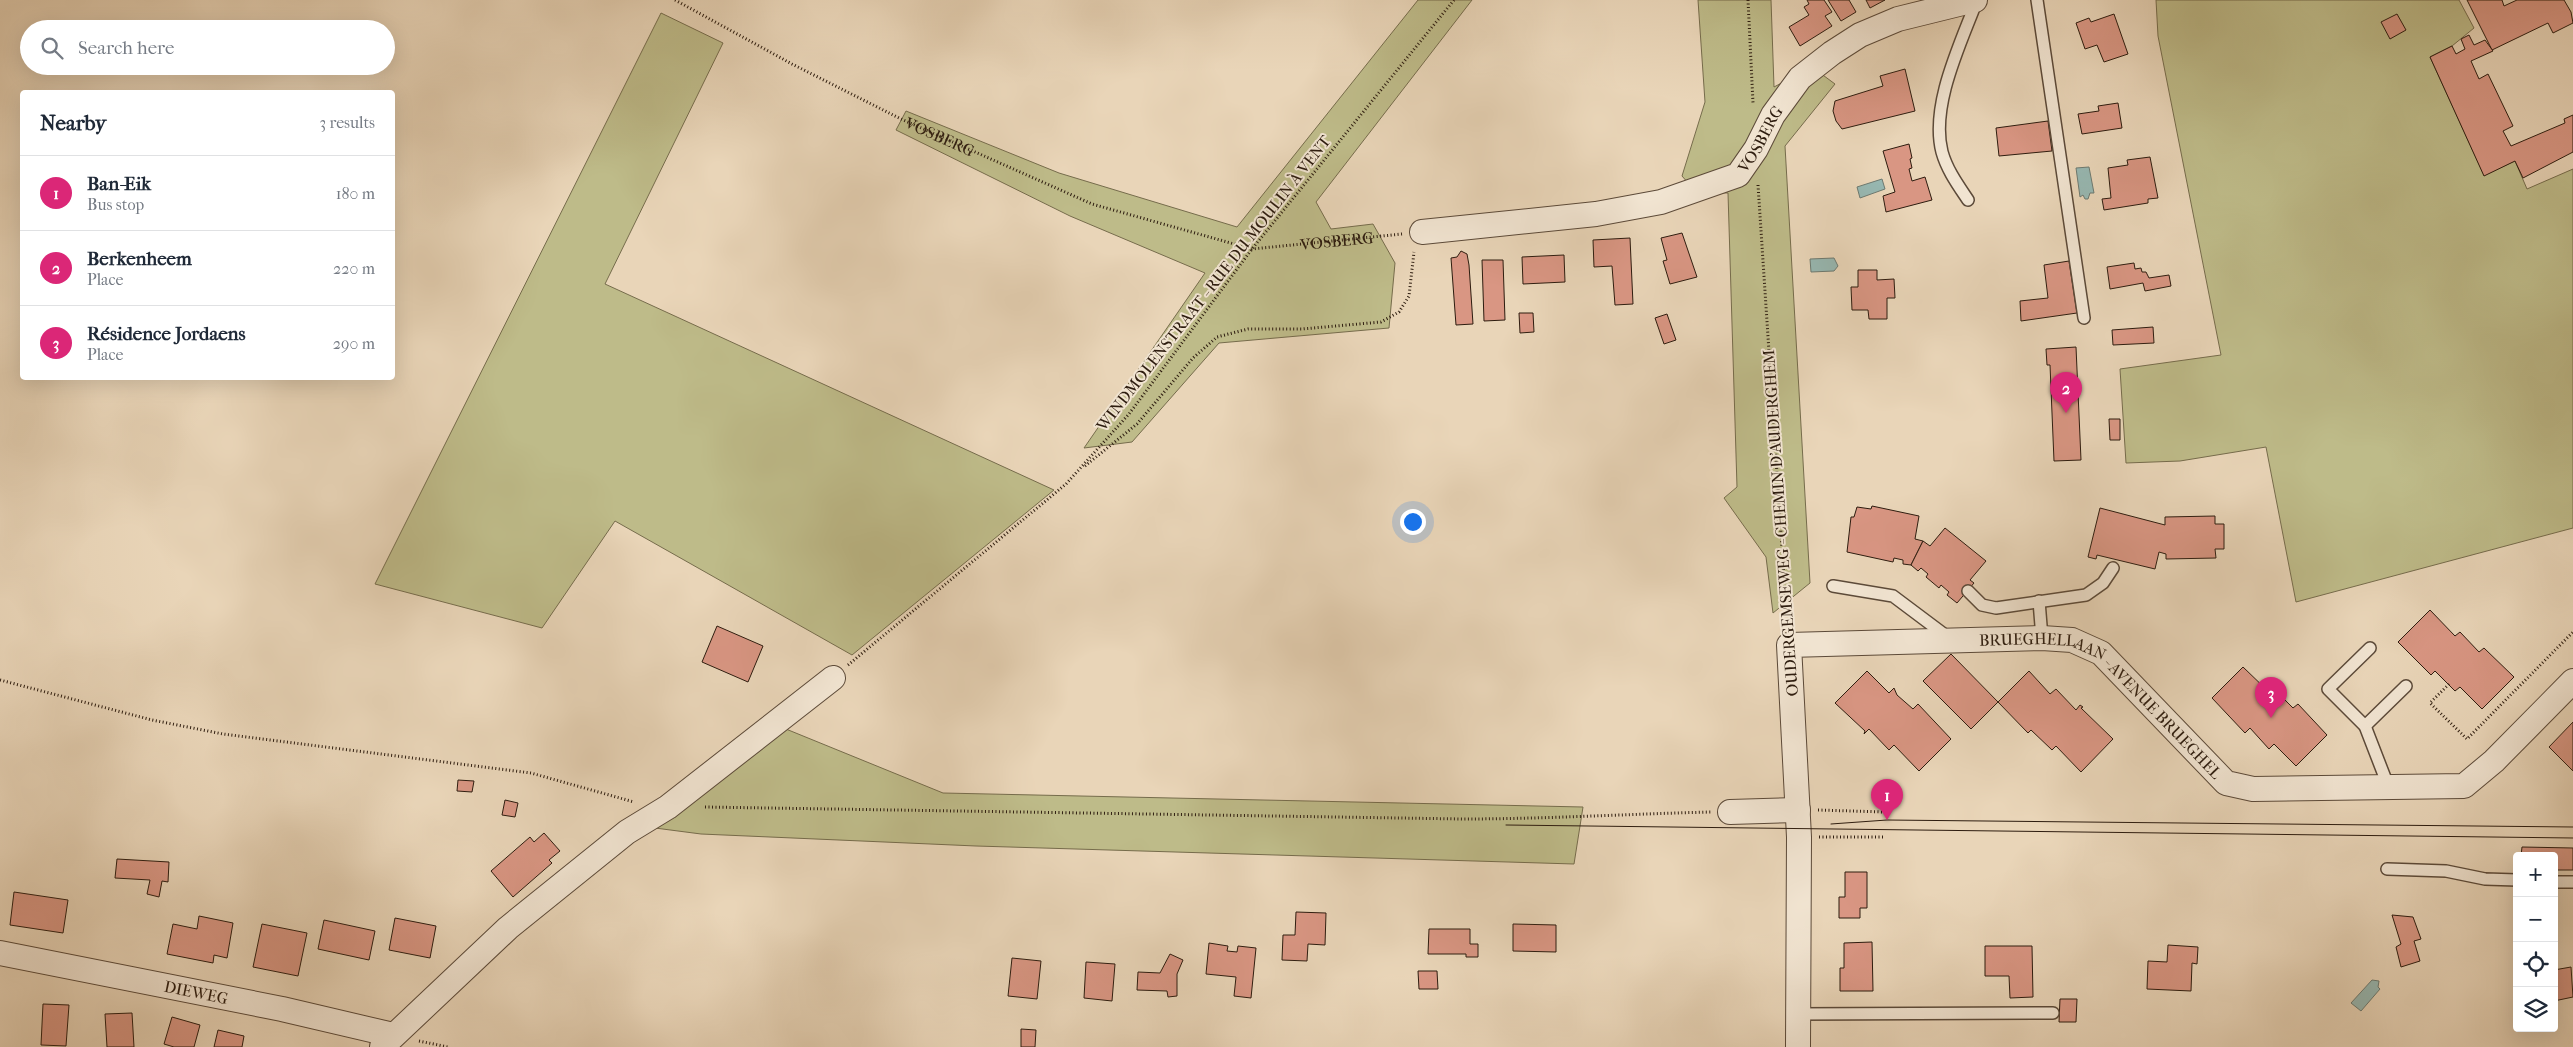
<!DOCTYPE html>
<meta charset="utf-8">
<style>
:root{--surface:#fff;--page:#f2f2f3;--text:#1f2937;--muted:#747a83;--line:#e0e1e3;--accent:#db2777}
body{margin:0;font-family:"IM FELL French Canon",serif;background:var(--page);color:var(--text)}
.controls{position:absolute;right:15px;bottom:15px;display:grid;overflow:hidden;border-radius:5px;box-shadow:0 5px 20px #0002}
.controls button{width:45px;height:45px;display:grid;place-items:center;padding:0;border:0;border-bottom:1px solid var(--line);background:var(--surface);color:var(--text);font:25px sans-serif}
.you{position:absolute;left:1412px;top:521px;width:18px;height:18px;margin:-12px;border:4px solid #fff;border-radius:50%;background:#1a73e8;box-shadow:0 0 0 8px #1a73e833}
.badge{display:grid;place-items:center;width:32px;height:32px;border-radius:50%;background:var(--accent);color:#fff;font-size:16px;font-weight:700}
.pin{position:absolute;translate:-50% -41px;filter:drop-shadow(0 1px 2px #0008)}
.pin::after{content:'';position:absolute;top:26px;width:18px;height:15px;background:inherit;clip-path:polygon(0 0,100% 0,50% 100%)}
.list{margin:0;padding:0;list-style:none}
h2{display:flex;justify-content:space-between;align-items:center;height:65px;margin:0;padding:0 20px;font-size:21px}
h2 small{font-size:16px;font-weight:400;color:var(--muted)}
.list li{display:grid;grid-template-columns:32px 1fr auto;gap:15px;align-items:center;box-sizing:border-box;height:75px;padding:0 20px;border-top:1px solid var(--line)}
.list b{display:block;font-size:19px;white-space:nowrap}
.list p{margin:0;font-size:16px;white-space:nowrap;color:var(--muted)}
.list em{font-size:16px;font-style:normal;color:var(--muted)}
.icon{flex:none;width:28px;height:28px;fill:none;stroke:currentColor;stroke-width:2;stroke-linecap:round;stroke-linejoin:round}
.map{position:relative;flex:none;width:2573px;height:1047px;overflow:hidden}
.search{position:absolute;background:var(--surface);box-shadow:0 5px 20px #0002;left:20px;top:20px;width:375px;height:55px;display:flex;align-items:center;gap:12px;box-sizing:border-box;padding:0 18px;border-radius:28px;color:var(--muted);font-size:19px}
.panel{position:absolute;background:var(--surface);box-shadow:0 5px 20px #0002;left:20px;top:90px;width:375px;height:290px;border-radius:5px}
.map>svg:first-child{display:block}
.green{fill:#bebb89;stroke:#766c4c}
.water{fill:#97b8b2;stroke:#6d7a71}
.building{fill:#d99683;stroke:#2d1c0f}
.lines{fill:none;stroke-linecap:round;stroke-linejoin:round}
.lane-casing{stroke:#5c4a39;stroke-width:14}
.street-casing{stroke:#5c4a39;stroke-width:26}
.path{stroke:#2d1c0f;stroke-width:3;stroke-dasharray:1 2.5;stroke-linecap:butt}
.lane{stroke:#f1e4d1;stroke-width:11}
.street{stroke:#f1e4d1;stroke-width:24}
.tram{stroke:#2d1c0f;stroke-width:1}
.labels{text-anchor:middle;stroke-width:4;stroke-linejoin:round;paint-order:stroke}
.street-label{font-size:16px;fill:#2d1c0f;stroke:#f1e4d1}
</style>
<div class="map">
<svg width="2573" height="1047" viewBox="0 0 2573 1047">
<rect width="100%" height="100%" fill="#e9d5b8"/>
<filter id="stains"><feTurbulence type="fractalNoise" baseFrequency=".004" numOctaves="4"/><feColorMatrix values="0 0 0 0 .2 0 0 0 0 .09 0 0 0 0 .02 0 0 0 .5 -.17"/></filter>
<radialGradient id="worn" r=".72"><stop offset=".6" stop-color="#630" stop-opacity="0"/><stop offset="1" stop-color="#630" stop-opacity=".3"/></radialGradient>
<g class="green">
<path d="M1418 0H1472L1316 202 1331 229 1373 224 1395 263 1389 328 1219 343 1132 442 1084 448 1205 273 1070 216 896 130 906 111 1059 173 1237 227Z"/>
<path d="M1698 0H1771L1774 87 1812 67 1835 84 1785 146 1810 583 1773 613 1766 557 1724 498 1737 487 1728 193 1696 192 1682 176 1705 102Z"/>
<path d="M2156 0H2459L2474 28 2452 46 2430 57 2484 175 2515 161 2527 189 2573 169V528L2296 602 2266 447 2180 461 2126 463 2120 369 2221 355 2158 36Z"/>
<path d="M661 13 723 43 605 284 1054 490 852 655 615 521 542 628 375 584Z"/>
<path d="M781 727 943 793 1583 807 1574 864 976 846 701 834 655 828Z"/>
</g>
<g class="water">
<path d="M2089 167 2094 193H2090L2088 199H2085L2083 195 2080 197 2076 168Z"/>
<path d="M1882 179 1885 189 1860 198 1857 187Z"/>
<path d="M1834 258 1838 266 1834 271 1811 272 1810 259Z"/>
<path d="M2372 980 2379 981 2378 987 2380 989 2361 1011 2351 1003Z"/>
</g>
<g class="building">
<path d="M1807 0H1824L1832 12 1825 16 1832 26 1800 46 1789 27 1809 15 1804 7 1809 4Z"/>
<path d="M1828 0H1849L1856 12 1841 21Z"/>
<path d="M1866 0H1885L1870 8Z"/>
<path d="M2467 0H2502L2504 6 2517 0H2564L2571 12 2573 23 2553 33 2548 23 2492 50Z"/>
<path d="M2114 14 2128 54 2104 62 2097 45 2085 49 2076 23 2089 18 2091 22Z"/>
<path d="M2397 14 2406 30 2390 39 2381 22Z"/>
<path d="M2469 35 2474 45 2485 40 2493 51 2471 61 2479 79 2488 74 2513 126 2503 131 2511 146 2565 123 2564 119 2573 115V152L2523 178 2515 161 2484 176 2430 57 2452 46 2456 54 2465 49 2461 39Z"/>
<path d="M1905 69 1915 111 1842 129 1836 121 1833 111 1835 101 1883 86 1880 76Z"/>
<path d="M2118 103 2122 128 2082 134 2078 114 2099 111 2098 106Z"/>
<path d="M2048 121 2052 151 1999 156 1996 128Z"/>
<path d="M1909 144 1912 158 1910 159 1912 168 1909 169 1912 181 1925 177 1932 200 1886 212 1883 196 1895 192 1883 151Z"/>
<path d="M2150 157 2158 198 2148 199V203L2104 210 2102 199 2111 198 2108 168 2128 165 2127 160Z"/>
<path d="M1682 233 1697 277 1670 284 1663 261 1667 260 1661 238Z"/>
<path d="M1630 238 1633 304 1615 305 1612 266 1594 267 1593 240Z"/>
<path d="M1461 251 1467 254 1469 265 1473 324 1456 325 1451 258 1457 257Z"/>
<path d="M1564 255 1565 282 1523 284 1522 257Z"/>
<path d="M1482 260H1503L1505 320 1484 321Z"/>
<path d="M2069 261 2077 313 2021 321 2020 301 2048 298 2044 265Z"/>
<path d="M2134 263 2135 269 2141 268 2142 272H2146L2149 278 2169 275 2171 286 2145 291 2143 283 2110 289 2107 267Z"/>
<path d="M1858 270H1877V280L1894 279 1895 298H1887V319H1869L1868 310H1852L1851 287H1858Z"/>
<path d="M1519 313H1533L1534 332 1520 333Z"/>
<path d="M1667 314 1676 340 1664 344 1655 318Z"/>
<path d="M2153 327 2154 343 2113 345 2112 330Z"/>
<path d="M2076 347 2081 460 2054 461 2050 365H2047L2046 349Z"/>
<path d="M2109 419H2120V440H2110Z"/>
<path d="M1872 506 1919 516 1915 539 1923 541 1911 565 1903 564V560L1894 558 1893 562 1847 552 1851 517H1854L1857 507 1871 509Z"/>
<path d="M2100 508 2165 525V517L2215 516V524H2224V549H2215L2216 558 2166 559V554L2159 552 2155 569 2097 555 2096 559 2088 557Z"/>
<path d="M1945 528 1986 561 1970 580 1974 583 1957 603 1947 595 1949 592 1941 585 1939 588 1926 577 1928 574 1921 568 1918 571 1911 565 1923 541 1930 546Z"/>
<path d="M2430 610 2455 636 2460 632 2479 652 2484 648 2514 677 2482 709 2460 687 2455 691 2435 671 2431 675 2398 642Z"/>
<path d="M717 626 763 646 748 682 702 662Z"/>
<path d="M1951 654 1998 702 1971 729 1923 681Z"/>
<path d="M2243 667 2270 693 2274 689 2293 708 2298 704 2327 735 2296 766 2274 744 2269 749 2250 728 2245 733 2212 698Z"/>
<path d="M1867 671 1889 693 1894 688 1897 695 1913 709 1918 704 1951 739 1919 771 1894 745 1889 750 1869 729 1864 734 1865 731 1835 703Z"/>
<path d="M2029 671 2050 694 2056 689 2076 710 2080 705 2083 707 2081 708 2113 739 2081 772 2056 746 2052 750 2031 730 2028 733 1998 702Z"/>
<path d="M2573 722V771L2549 747Z"/>
<path d="M458 780 474 781 472 792 457 791Z"/>
<path d="M505 800 518 803 515 817 502 815Z"/>
<path d="M544 833 560 851 549 860 552 863 513 897 491 871 530 837 534 842Z"/>
<path d="M2522 847 2573 848V870H2554V856H2521Z"/>
<path d="M117 859 169 862 168 882 162 881 159 897 147 894 150 880 115 878Z"/>
<path d="M1845 872H1867V908H1860V918H1839V897H1845Z"/>
<path d="M14 892 68 900 63 933 10 925Z"/>
<path d="M1296 912 1326 913 1325 945 1308 944 1307 961 1282 960 1283 935H1295Z"/>
<path d="M2392 915 2413 917 2421 939 2414 941 2420 961 2401 967 2396 947 2401 944Z"/>
<path d="M199 916 233 923 227 958 214 955 213 963 167 954 173 924 197 929Z"/>
<path d="M395 918 436 926 430 958 389 950Z"/>
<path d="M324 920 375 931 369 960 318 949Z"/>
<path d="M262 924 307 933 298 976 253 967Z"/>
<path d="M1513 924 1556 925V952L1513 951Z"/>
<path d="M1429 929H1470V944H1478V957H1466V954H1428Z"/>
<path d="M1872 942 1873 991H1840V968H1844V943Z"/>
<path d="M1209 943 1228 946 1227 951 1237 952 1238 946 1256 948 1251 998 1234 996 1236 977 1206 974Z"/>
<path d="M2168 945 2198 947 2197 964 2192 963 2191 991 2147 989 2148 961 2167 962Z"/>
<path d="M1985 946H2032L2033 997 2010 998 2009 976H1985Z"/>
<path d="M1170 954 1183 960 1177 974V996L1168 997 1167 991 1137 990 1138 972 1160 973Z"/>
<path d="M1012 958 1041 961 1037 999 1008 996Z"/>
<path d="M1086 962 1115 964 1112 1001 1084 998Z"/>
<path d="M2571 967 2573 997 2554 1001V970Z"/>
<path d="M1418 971H1437L1438 989H1419Z"/>
<path d="M2060 999H2077L2076 1022H2059Z"/>
<path d="M43 1004 69 1005 66 1046 41 1045Z"/>
<path d="M132 1013 134 1047H107L105 1014Z"/>
<path d="M172 1017 200 1025 194 1047H174L164 1044Z"/>
<path d="M1021 1029 1036 1030 1035 1047H1021Z"/>
<path d="M218 1030 244 1036 242 1047H214Z"/>
</g>
<g class="lines">
<g class="lane-casing">
<g id="lane">
<path d="M2037 0 2084 318"/>
<path d="M1968 200C1958 185 1947 170 1942 152 1930 105 1961 43 1977 0"/>
<path d="M1833 586 1893 596 1949 638"/>
<path d="M1968 591 1982 605 1996 608 2086 595 2103 583 2113 568"/>
<path d="M2039 601 2042 638"/>
<path d="M2370 648 2328 689 2365 726 2389 788"/>
<path d="M2365 726 2406 686"/>
<path d="M2387 869 2446 871 2485 879 2517 880"/>
<path d="M2554 882H2573"/>
<path d="M1797 1014 2053 1013"/>
</g>
</g>
<g class="street-casing">
<g id="street">
<path id="s2" d="M1422 232 1596 214 1661 202 1738 175 1756 149 1773 115 1800 78 1832 53 1860 35 1898 19 1975 0"/>
<path d="M1730 812 1798 810"/>
<path id="s3" d="M0 953 282 1009 393 1035"/>
<path d="M382 1047 508 928 627 832 668 807 833 678"/>
<path id="s4" d="M1798 1047 1799 837 1789 645 2042 638 2072 640 2101 653 2226 783 2253 789 2464 786 2494 761 2573 681"/>
</g>
</g>
<g class="path">
<path id="s1" d="M675 0 792 64 901 119 1092 204 1252 249 1402 234"/>
<path d="M1748 0 1753 103"/>
<path d="M1758 185 1787 625"/>
<path d="M1085 466 1137 424 1193 358 1217 337 1248 329H1302L1381 322 1399 312 1409 296 1414 252"/>
<path d="M848 665 1066 484 1129 414 1252 249 1454 0"/>
<path d="M0 680 152 720 223 734 531 773 634 802"/>
<path d="M2449 684 2430 703 2467 739 2573 632"/>
<path d="M705 807 1462 819C1545 819 1628 814 1711 812"/>
<path d="M1818 810 1885 812"/>
<path d="M1819 837H1885"/>
<path d="M419 1041 448 1047"/>
</g>
<use href="#lane" class="lane"/>
<use href="#street" class="street"/>
<g class="tram">
<path d="M1831 824 1887 820 2573 827"/>
<path d="M1506 825 2573 838"/>
</g>
</g>
<g class="labels">
<g class="street-label">
<text dy="6" stroke="none"><textPath href="#s1" startOffset="298">VOSBERG</textPath></text>
<text dy="6" stroke="none"><textPath href="#s2" startOffset="365">VOSBERG</textPath></text>
<text dy="6" stroke="none"><textPath href="#s1" startOffset="716">VOSBERG</textPath></text>
<text transform="translate(1213 283) rotate(-52)" y="6">WINDMOLENSTRAAT - RUE DU MOULIN À VENT</text>
<text transform="translate(1780 523) rotate(-94)" y="6">OUDERGEMSEWEG - CHEMIN D'AUDERGHEM</text>
<text dy="6" stroke="none"><textPath href="#s4" startOffset="740">BRUEGHELLAAN - AVENUE BRUEGHEL</textPath></text>
<text dy="6" stroke="none"><textPath href="#s3" startOffset="200">DIEWEG</textPath></text>
</g>
</g>
<rect width="100%" height="100%" filter="url(#stains)"/>
<rect width="100%" height="100%" fill="url(#worn)"/>
</svg>
<div class="controls">
<button>+</button>
<button>−</button>
<button><svg class="icon" aria-label="locate" viewBox="0 0 24 24"><circle cx="12" cy="12" r="6"/><path d="M12 2v4M12 18v4M2 12h4M18 12h4"/></svg></button>
<button><svg class="icon" aria-label="layers" viewBox="0 0 24 24"><path d="M12 4l9 5-9 5-9-5zM3 14l9 5 9-5"/></svg></button>
</div>
<div class="you"></div>
<div class="pin badge" style="left:1887px;top:820px">1</div>
<div class="pin badge" style="left:2066px;top:413px">2</div>
<div class="pin badge" style="left:2271px;top:718px">3</div>
<div class="search"><svg class="icon" aria-label="search" viewBox="0 0 24 24"><circle cx="10" cy="10" r="6"/><path d="M15 15l6 6"/></svg>Search here</div>
<section class="panel">
<h2>Nearby<small>3 results</small></h2>
<ul class="list">
<li><span class="badge">1</span><div><b>Ban-Eik</b><p>Bus stop</p></div><em>180 m</em></li>
<li><span class="badge">2</span><div><b>Berkenheem</b><p>Place</p></div><em>220 m</em></li>
<li><span class="badge">3</span><div><b>Résidence Jordaens</b><p>Place</p></div><em>290 m</em></li>
</ul>
</section>
</div>
